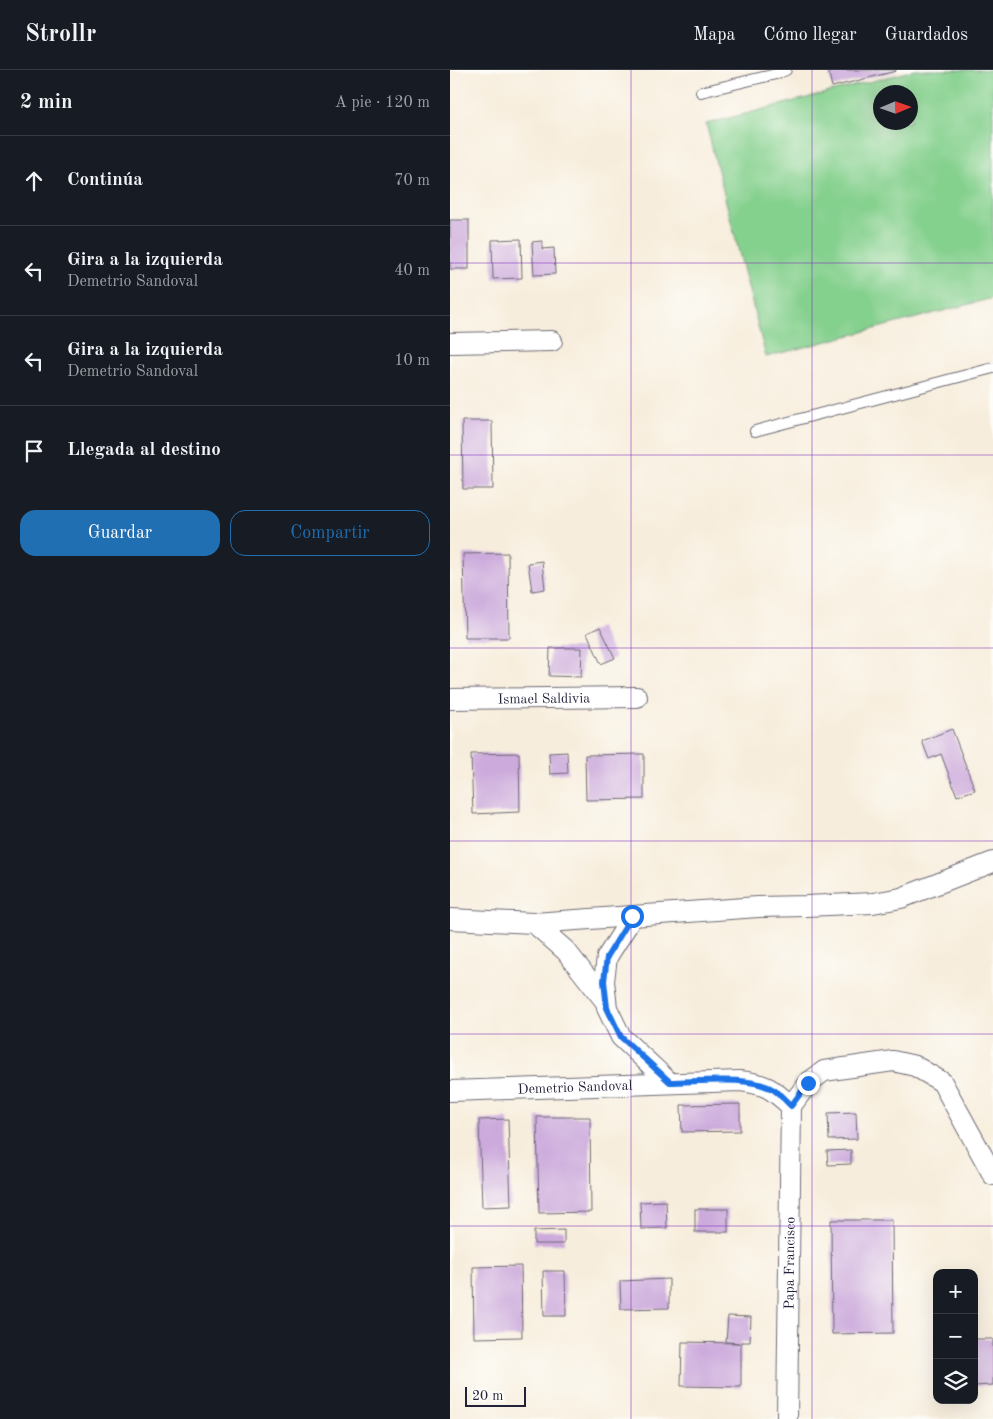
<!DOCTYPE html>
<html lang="es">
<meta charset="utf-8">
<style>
:root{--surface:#171b24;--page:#242831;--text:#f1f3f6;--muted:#9ea1a6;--line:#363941;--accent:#1f6fb2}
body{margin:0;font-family:"Old Standard TT",serif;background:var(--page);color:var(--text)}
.controls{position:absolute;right:15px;bottom:15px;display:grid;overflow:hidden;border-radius:10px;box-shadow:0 5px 20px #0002}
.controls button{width:45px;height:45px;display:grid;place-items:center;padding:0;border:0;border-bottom:1px solid var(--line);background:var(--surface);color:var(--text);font:25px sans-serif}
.compass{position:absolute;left:423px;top:15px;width:45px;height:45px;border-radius:50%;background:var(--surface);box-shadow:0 5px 20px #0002;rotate:88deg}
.scale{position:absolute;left:15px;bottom:12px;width:61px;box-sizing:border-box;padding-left:5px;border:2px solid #22223b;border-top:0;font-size:14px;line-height:18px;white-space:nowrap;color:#22223b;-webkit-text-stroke:4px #fdfcf7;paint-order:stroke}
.stop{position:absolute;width:15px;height:15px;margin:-11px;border:4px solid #1a73e8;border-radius:50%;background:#fff}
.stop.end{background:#1a73e8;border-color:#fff;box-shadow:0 1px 5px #0008}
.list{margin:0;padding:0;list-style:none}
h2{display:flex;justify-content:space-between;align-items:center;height:65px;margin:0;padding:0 20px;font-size:21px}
h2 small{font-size:16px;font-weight:400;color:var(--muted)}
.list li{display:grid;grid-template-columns:32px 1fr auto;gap:15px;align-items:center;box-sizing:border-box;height:90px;padding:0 20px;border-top:1px solid var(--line)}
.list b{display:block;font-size:19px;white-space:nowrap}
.list p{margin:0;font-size:16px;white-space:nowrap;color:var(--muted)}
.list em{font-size:16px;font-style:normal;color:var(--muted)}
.actions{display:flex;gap:10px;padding:15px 20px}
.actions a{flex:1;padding:11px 0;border:1px solid var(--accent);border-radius:15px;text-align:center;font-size:18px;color:var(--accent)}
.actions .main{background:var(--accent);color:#fff}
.icon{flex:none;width:28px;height:28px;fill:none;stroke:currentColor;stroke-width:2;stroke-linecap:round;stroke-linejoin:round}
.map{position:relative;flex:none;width:543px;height:1349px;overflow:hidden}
header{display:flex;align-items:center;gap:30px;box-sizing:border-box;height:70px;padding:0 25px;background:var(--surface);border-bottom:1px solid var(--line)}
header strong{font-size:24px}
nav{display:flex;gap:28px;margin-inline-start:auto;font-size:18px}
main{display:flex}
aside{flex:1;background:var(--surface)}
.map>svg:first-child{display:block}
.grass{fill:#84d08d;stroke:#537964;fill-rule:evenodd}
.building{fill:#ccaadc}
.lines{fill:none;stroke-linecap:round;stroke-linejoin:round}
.lane-casing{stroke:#6d6973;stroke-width:12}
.street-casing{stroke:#6d6973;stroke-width:22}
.lane{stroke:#fff;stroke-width:10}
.street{stroke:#fff;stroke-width:20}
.route{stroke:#1a73e8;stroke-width:6}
.grid{fill:none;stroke:#7b2cbf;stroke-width:1;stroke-opacity:0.55}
.labels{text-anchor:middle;stroke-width:5;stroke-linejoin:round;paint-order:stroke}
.street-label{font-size:14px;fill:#22223b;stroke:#fdfcf7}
</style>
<header>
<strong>Strollr</strong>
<nav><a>Mapa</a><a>Cómo llegar</a><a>Guardados</a></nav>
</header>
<main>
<aside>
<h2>2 min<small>A pie · 120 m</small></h2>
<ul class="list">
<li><svg class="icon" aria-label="ahead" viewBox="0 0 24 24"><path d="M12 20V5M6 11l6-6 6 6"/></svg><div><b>Continúa</b></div><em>70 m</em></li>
<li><svg class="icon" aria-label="left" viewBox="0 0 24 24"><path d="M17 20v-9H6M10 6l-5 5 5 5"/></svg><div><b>Gira a la izquierda</b><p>Demetrio Sandoval</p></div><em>40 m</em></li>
<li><svg class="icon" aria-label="left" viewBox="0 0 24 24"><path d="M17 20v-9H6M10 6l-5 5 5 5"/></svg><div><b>Gira a la izquierda</b><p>Demetrio Sandoval</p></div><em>10 m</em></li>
<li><svg class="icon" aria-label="arrive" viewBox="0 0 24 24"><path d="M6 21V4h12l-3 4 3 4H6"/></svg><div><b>Llegada al destino</b></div></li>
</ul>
<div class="actions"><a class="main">Guardar</a><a>Compartir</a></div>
</aside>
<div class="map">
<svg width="543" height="1349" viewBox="0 0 543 1349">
<rect width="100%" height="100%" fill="#fdfcf7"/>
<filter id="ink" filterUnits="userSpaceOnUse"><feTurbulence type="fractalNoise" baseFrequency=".02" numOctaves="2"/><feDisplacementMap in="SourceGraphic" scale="10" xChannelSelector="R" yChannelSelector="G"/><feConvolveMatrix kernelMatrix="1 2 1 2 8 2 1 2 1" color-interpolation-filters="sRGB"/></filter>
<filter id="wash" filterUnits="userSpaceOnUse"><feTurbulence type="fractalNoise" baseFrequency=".0096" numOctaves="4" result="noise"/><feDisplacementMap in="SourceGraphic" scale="20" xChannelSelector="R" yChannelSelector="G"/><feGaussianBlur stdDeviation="1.12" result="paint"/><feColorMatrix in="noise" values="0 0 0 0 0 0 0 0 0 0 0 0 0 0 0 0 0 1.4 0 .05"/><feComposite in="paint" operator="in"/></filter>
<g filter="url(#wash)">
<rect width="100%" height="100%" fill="#f7eddc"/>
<path class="grass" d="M465 0H543V228L316 287 256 54ZM430 22H460V52H430Z"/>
<g id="blocks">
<g class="building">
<path d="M378 0H446V1L382 17Z"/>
<rect x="0" y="150" width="19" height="49"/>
<path d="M71 169 72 208 43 209 42 170Z"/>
<path d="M92 171V179L104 178 105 204 84 205 82 172Z"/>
<path d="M12 351H42L43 419H13Z"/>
<path d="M58 483 59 568H15L13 484Z"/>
<path d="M92 491 95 519 82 521 78 493Z"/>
<path d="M150 557 165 588 151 594 137 563Z"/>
<path d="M100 578H132L131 607 99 606Z"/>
<path d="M502 659 525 720 507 726 491 684 479 689 472 671Z"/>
<path d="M117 682 118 703 100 704 99 683Z"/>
<path d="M69 683 70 742 23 744 21 684Z"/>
<path d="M194 684V729L136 730 135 685Z"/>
<path d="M290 1034V1061L232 1062 231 1035Z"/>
<path d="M406 1042 407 1069 379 1070 378 1043Z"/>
<path d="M87 1047H140L141 1142 89 1143Z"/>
<path d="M58 1049 61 1136 32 1137 29 1050Z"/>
<path d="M401 1080V1094L378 1095 377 1081Z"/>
<path d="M216 1131 217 1158 191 1159 190 1132Z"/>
<rect x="245" y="1139" width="33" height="23"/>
<path d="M381 1150H442L443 1263 382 1264Z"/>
<path d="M114 1160V1174H84V1161Z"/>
<path d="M71 1196 72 1267 24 1268 23 1197Z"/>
<path d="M93 1201H115L116 1246H94Z"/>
<path d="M219 1209V1238L171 1239 170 1211Z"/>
<path d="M278 1246 301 1247 300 1272H291V1317L231 1316 232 1272 289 1273 276 1272Z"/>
<path d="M524 1269H543V1315L524 1316Z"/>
</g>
</g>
</g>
<g filter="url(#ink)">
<use href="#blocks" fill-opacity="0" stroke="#6d6973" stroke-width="1"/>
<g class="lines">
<g class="lane-casing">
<g id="lane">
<path d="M251 22 326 4 336 0"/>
<path d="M305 361 543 298"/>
</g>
</g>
<g class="street-casing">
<g id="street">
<path d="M0 273 102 271"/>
<path id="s1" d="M0 629 187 627"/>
<path d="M183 846 157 887 154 911 157 938 171 967 220 1013"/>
<path d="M0 849 84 853 308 837 356 836 423 833 451 828 543 792"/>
<path d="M84 853 116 881 156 932"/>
<path id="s2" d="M0 1021 290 1011C316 1014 321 1018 341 1036L358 1013 374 1001 443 991 465 996 492 1012 543 1105"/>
<path id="s3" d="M337 1349 341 1036"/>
</g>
</g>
<use href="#lane" class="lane"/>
<use href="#street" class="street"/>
</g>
</g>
<g class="lines" filter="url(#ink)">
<path class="route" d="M182 846 157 887 154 911 157 938 171 967 220 1012C249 1012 299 1005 324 1020 330 1024 335 1030 341 1036L358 1013"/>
</g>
<path class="grid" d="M181 0V1349M362 0V1349M0 193H543M0 385H543M0 578H543M0 771H543M0 964H543M0 1156H543"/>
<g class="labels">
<g class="street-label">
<text dy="5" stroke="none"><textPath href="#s1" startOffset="94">Ismael Saldivia</textPath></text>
<text dy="5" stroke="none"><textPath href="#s2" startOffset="125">Demetrio Sandoval</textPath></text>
<text dy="5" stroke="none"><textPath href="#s3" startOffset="156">Papa Francisco</textPath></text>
</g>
</g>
</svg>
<div class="controls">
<button>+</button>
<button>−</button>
<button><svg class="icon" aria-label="layers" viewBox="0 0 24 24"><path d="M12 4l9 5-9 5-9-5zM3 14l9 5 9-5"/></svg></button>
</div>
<svg class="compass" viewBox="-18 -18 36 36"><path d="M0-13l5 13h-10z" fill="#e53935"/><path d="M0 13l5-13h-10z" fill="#9ea1a6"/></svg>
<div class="scale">20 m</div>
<div class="stop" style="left:182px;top:846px"></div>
<div class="stop end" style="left:358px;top:1013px"></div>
</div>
</main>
